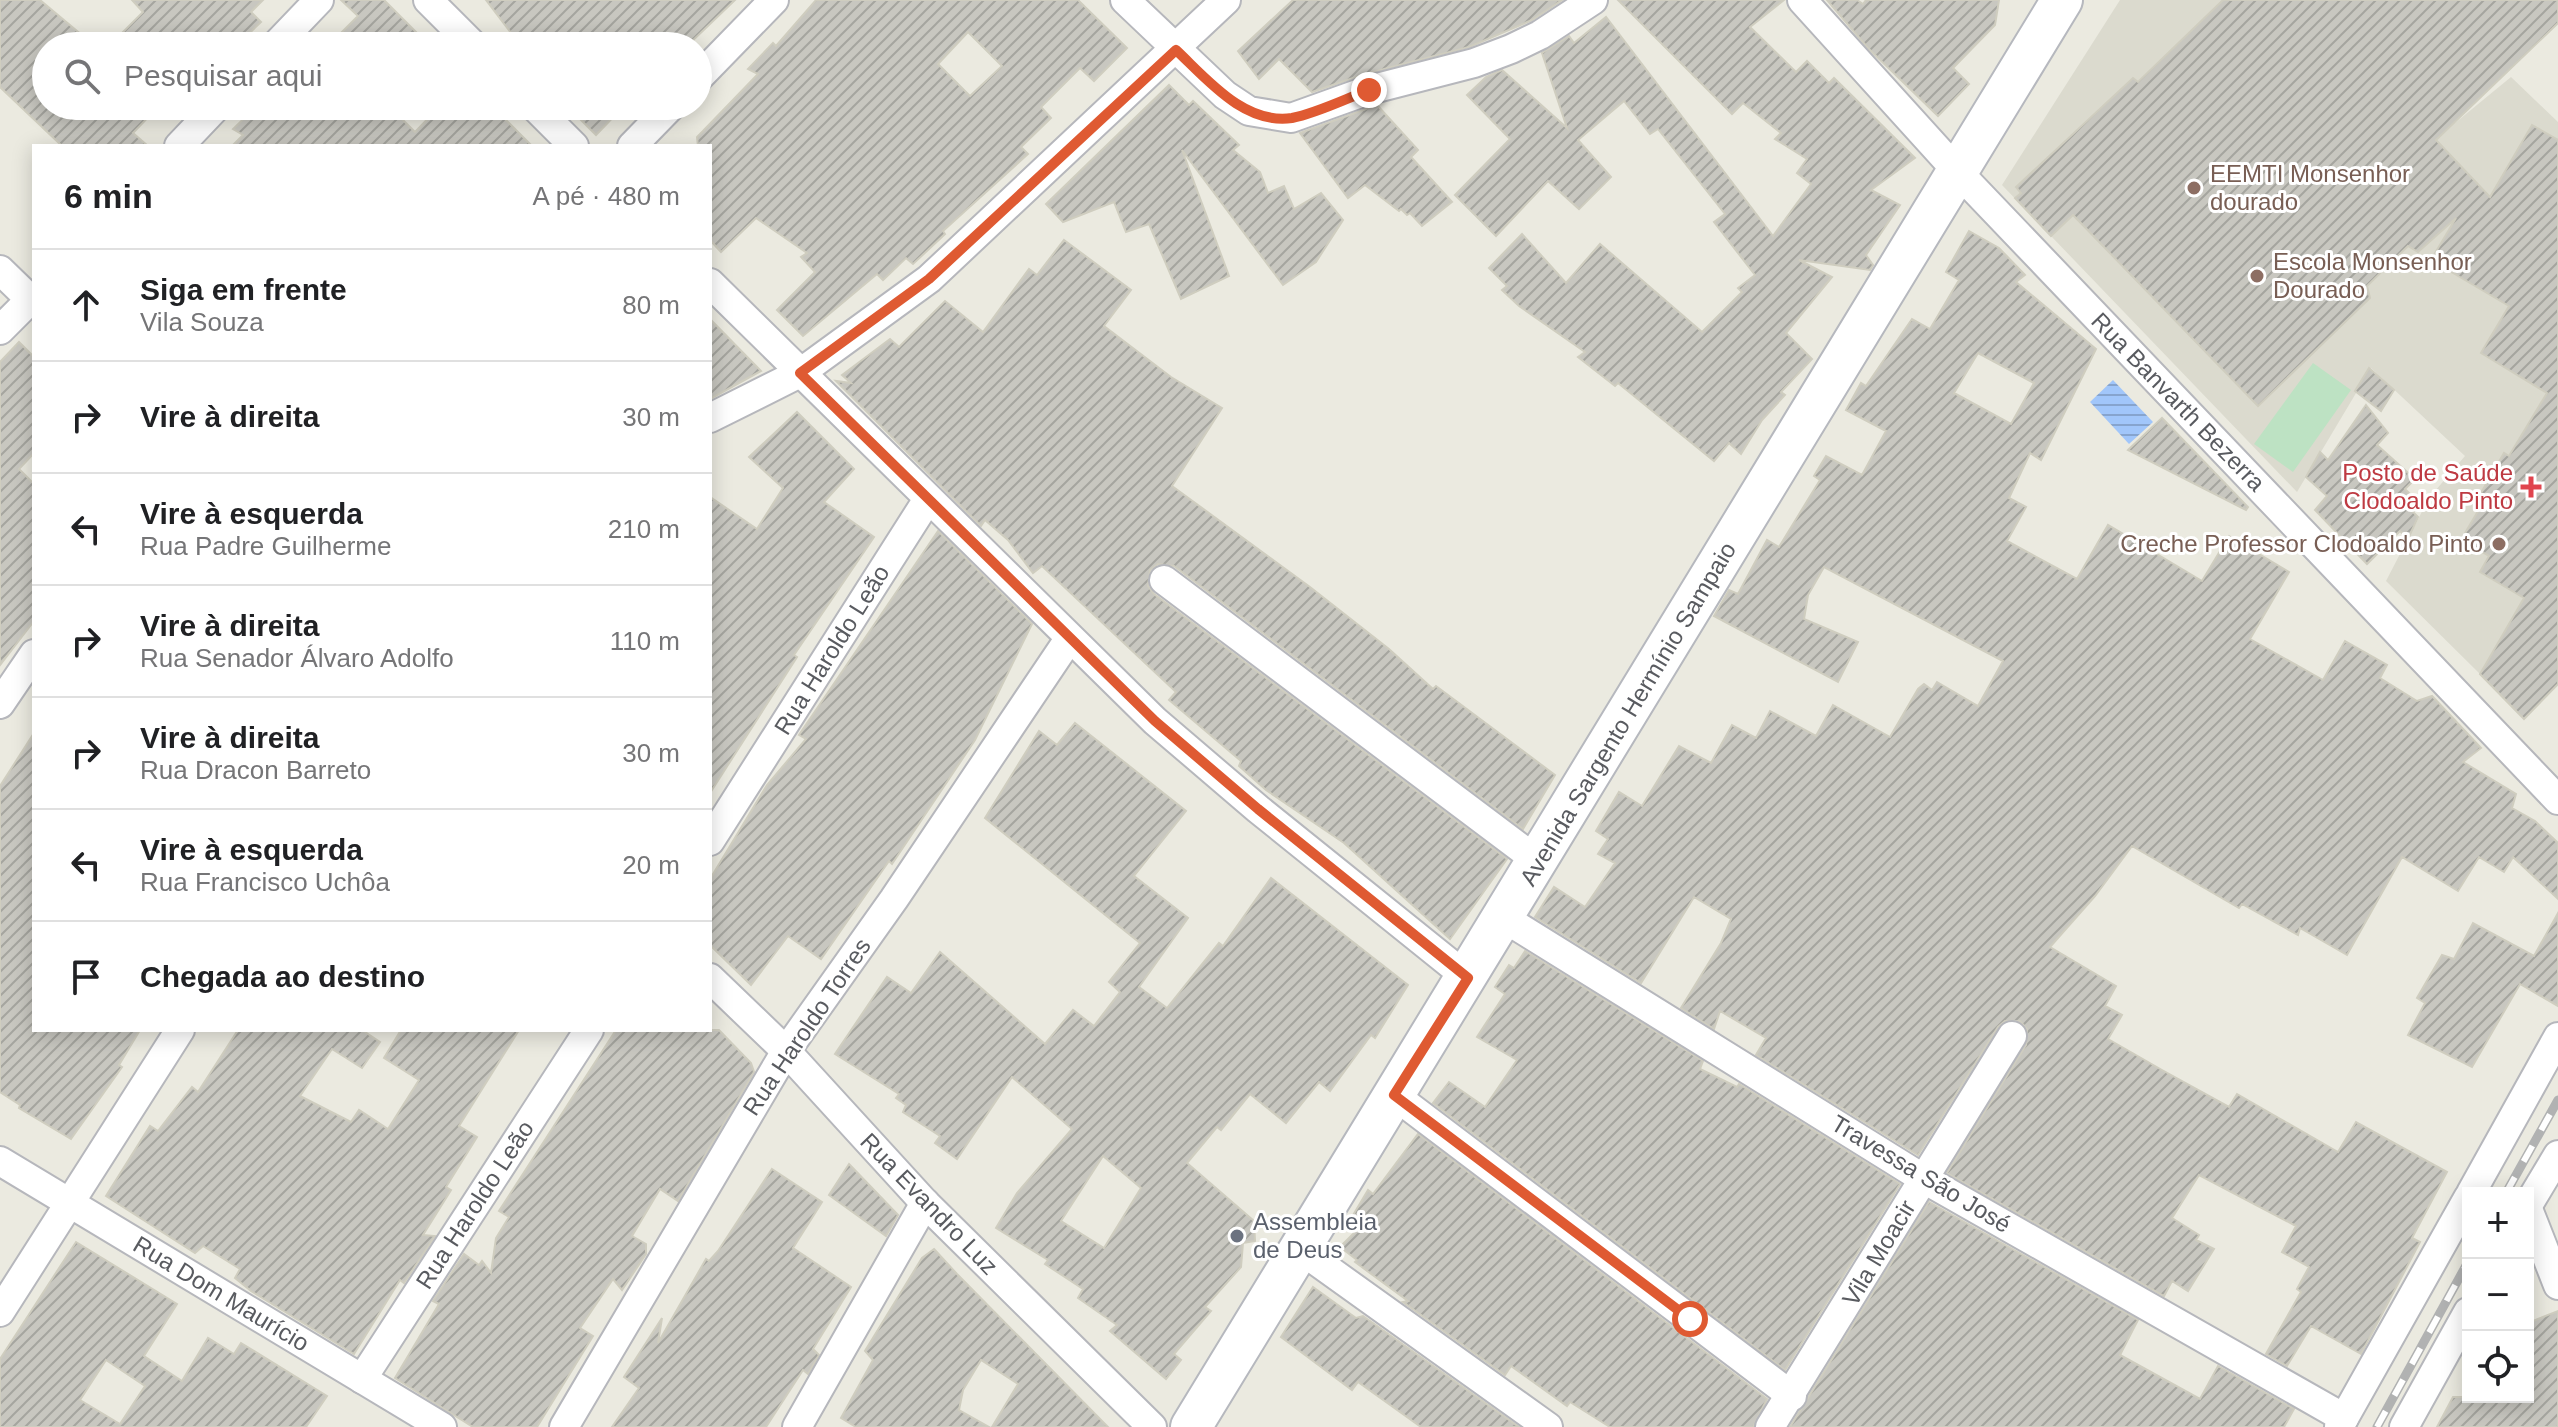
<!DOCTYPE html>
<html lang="pt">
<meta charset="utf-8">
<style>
:root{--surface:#fff;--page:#f2f2f2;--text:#202124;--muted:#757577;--line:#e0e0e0}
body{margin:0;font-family:Arial,sans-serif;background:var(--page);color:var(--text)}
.controls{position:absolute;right:24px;bottom:24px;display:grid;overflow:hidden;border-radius:0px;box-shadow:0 4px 20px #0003}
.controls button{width:72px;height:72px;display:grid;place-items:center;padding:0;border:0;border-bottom:2px solid var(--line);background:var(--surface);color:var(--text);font:40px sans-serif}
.stop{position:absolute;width:24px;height:24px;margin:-18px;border:6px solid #df5a32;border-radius:50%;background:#fff}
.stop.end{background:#df5a32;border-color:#fff;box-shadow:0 2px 8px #0008}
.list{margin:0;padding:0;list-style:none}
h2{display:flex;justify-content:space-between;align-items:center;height:104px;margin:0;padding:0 32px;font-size:34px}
h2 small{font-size:26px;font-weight:400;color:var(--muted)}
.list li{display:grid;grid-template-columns:52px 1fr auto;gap:24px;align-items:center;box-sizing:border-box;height:112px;padding:0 32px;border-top:2px solid var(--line)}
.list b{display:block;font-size:30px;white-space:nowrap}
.list p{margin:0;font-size:26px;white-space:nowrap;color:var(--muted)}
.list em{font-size:26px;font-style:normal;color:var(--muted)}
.icon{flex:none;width:44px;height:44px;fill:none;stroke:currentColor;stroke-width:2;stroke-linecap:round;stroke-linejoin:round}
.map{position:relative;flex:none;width:2558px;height:1427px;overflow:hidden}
.search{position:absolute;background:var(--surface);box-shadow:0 4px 20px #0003;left:32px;top:32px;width:680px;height:88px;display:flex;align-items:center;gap:20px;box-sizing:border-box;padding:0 28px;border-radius:44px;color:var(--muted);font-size:30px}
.panel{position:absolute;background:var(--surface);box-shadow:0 4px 20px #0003;left:32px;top:144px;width:680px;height:888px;border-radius:0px}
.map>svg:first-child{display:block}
.education{fill:#dbdace}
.garden{fill:#bde2c3}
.water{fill:url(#water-rules)}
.building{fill:url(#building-hatch);stroke:#cfcdbf;stroke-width:2;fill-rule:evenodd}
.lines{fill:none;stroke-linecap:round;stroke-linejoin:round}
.street-casing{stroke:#b6b7bc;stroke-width:32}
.secondary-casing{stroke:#b6b8be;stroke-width:44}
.street{stroke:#fff;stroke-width:28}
.secondary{stroke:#fff;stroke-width:40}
.rail-casing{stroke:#b1b2b2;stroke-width:9}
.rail{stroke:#fff;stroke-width:6;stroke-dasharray:18;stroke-linecap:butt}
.route{stroke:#df5a32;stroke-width:10}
.education-dot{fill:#8d6e63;stroke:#fff;stroke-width:3}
.health-dot{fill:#e0444e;stroke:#fff;stroke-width:3}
.worship-dot{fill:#6b7280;stroke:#fff;stroke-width:3}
.labels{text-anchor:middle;stroke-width:6;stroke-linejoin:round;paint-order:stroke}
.education-label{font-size:24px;fill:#785e54;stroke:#fff;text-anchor:start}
.street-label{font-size:24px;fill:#595b60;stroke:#fff}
.health-label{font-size:24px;fill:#be3a42;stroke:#fff;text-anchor:end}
.worship-label{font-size:24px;fill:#5b616d;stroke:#fff;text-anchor:start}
</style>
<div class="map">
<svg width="2558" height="1427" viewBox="0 0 2558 1427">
<defs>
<pattern id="water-rules" width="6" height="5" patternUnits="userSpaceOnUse" patternTransform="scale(2)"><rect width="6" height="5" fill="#a1c6fa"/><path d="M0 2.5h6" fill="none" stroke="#86a4ce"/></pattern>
<pattern id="building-hatch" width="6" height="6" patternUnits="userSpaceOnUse" patternTransform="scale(2)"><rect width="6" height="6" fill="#c8c7c0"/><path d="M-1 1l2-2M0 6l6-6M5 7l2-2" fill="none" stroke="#a5a59f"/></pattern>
</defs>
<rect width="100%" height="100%" fill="#ebeae0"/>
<path class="education" d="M2120 0H2337L2455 123 2511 77 2558 122V539L2480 674 2386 581 2429 498 2465 456 2371 368 2297 492 2002 185Z"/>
<path class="garden" d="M2313 363 2351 390 2293 472 2254 444Z"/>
<path class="water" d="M2113 380 2153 422 2129 444 2090 402Z"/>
<g class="building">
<path d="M0 0H40L95 46H46V106H159L133 133 148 146H62L0 87Z"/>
<path d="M132 0H263L251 12 261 22 236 46H109L143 12Z"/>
<path d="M341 0H384L430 46H328L358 16Z"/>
<path d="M486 0H735L687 46H521Z"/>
<path d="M816 0H1078L1127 48 1094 81 1080 68 1041 107 1051 118 1021 147 1028 154 943 231 945 234 913 264 906 258 883 280 877 274 803 336 777 310 815 272 801 257 807 253 756 218 721 252 710 240V146H698L697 137 758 74 748 69 773 43 776 46ZM968 32 1002 66 970 96 938 64Z"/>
<path d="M1293 0H1562L1532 20 1469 47 1365 74 1312 92 1279 59 1259 79 1238 51Z"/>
<path d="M1618 0H1784L1750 27 1796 72 1807 61 1829 83 1834 78 1915 158 1871 190 1900 205 1866 255 1873 265 1870 270 1799 260 1832 277 1786 333 1812 359 1781 392 1785 395 1762 420 1741 454 1729 443 1714 461 1618 383 1615 386 1578 357 1585 352 1519 306 1502 290 1507 286 1489 268 1522 234 1566 283 1600 244 1702 332 1742 292 1738 288 1755 275 1714 222 1725 214 1658 129 1650 134 1624 101 1578 140 1611 177 1579 209 1548 181 1496 236 1455 195 1510 139 1467 95 1486 77 1502 70 1567 128 1542 53 1569 36 1574 43 1606 17 1773 236 1811 184 1797 173 1807 159 1775 139 1781 133 1743 103 1732 114Z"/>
<path d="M1827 0H1857L1863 4 1866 0H1999L1995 25 1953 68 1969 84 1938 116 1868 48Z"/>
<path d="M2223 0H2558V23L2436 140 2490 197 2532 125 2558 140V684L2524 719 2480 674 2524 598 2480 572 2489 556 2461 540 2484 501 2478 498 2504 453 2509 456 2547 393 2481 353 2509 306 2431 260 2456 218 2418 252 2408 246 2367 286 2370 298 2258 406 2073 215 2051 236 2015 198 2021 193 2016 187 2133 78 2138 82Z"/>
<path d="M1169 85 1189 105 1193 101 1239 145 1233 150 1260 172 1268 193 1284 186 1294 209 1321 193 1343 220 1316 262 1283 285 1182 150 1229 276 1181 299 1149 224 1126 232 1114 202 1063 222 1046 204Z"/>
<path d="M1377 105 1418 150 1411 157 1452 202 1422 226 1410 213 1407 215 1401 209 1399 211 1365 185 1348 198 1300 133Z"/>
<path d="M257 106H389L415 132 440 106H492L532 146H232L243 135 233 129Z"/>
<path d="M567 106H624L596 135Z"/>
<path d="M1969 231 1999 248 2025 275 2016 282 2096 349 2041 460 2030 453 2009 498 2026 507 2007 541 2077 579 2108 525 2202 581 2229 536 2289 572 2250 639 2323 680 2345 641 2387 665 2380 678 2417 701 2432 696 2481 748 2463 762 2516 794 2512 808 2535 821 2558 843V899L2513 857 2504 872 2479 857 2458 891 2402 857 2347 955 2300 928 2298 935 2242 904 2239 908 2132 846 2095 896 2050 947 2116 986 2105 1006 2122 1015 2108 1039 2162 1070 2229 1107 2237 1094 2338 1152 2356 1122 2447 1172 2412 1238 2420 1242 2361 1354 2311 1326 2287 1366 2266 1354 2301 1292 2297 1289 2309 1267 2282 1252 2296 1226 2199 1175 2172 1218 2199 1235 2196 1240 2214 1249 2188 1291 2172 1281 2164 1296 1947 1173 2026 1045 2027 1029 2020 1021H2005L1998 1027 1918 1155 1756 1055 1766 1038 1720 1011 1714 1029 1681 1008 1721 943 1731 919 1694 897 1641 983 1535 917 1554 887 1585 907 1615 863 1598 854 1608 839 1596 831 1619 792 1642 806 1679 746 1711 763 1732 725 1756 738 1770 711 1816 736 1833 705 1890 737 1918 689 1924 684 1932 690 1937 682 1978 706 2003 661 1824 567 1808 595 1804 619 1858 642 1838 682 1714 616 1729 590 1738 594 1767 540 1779 547 1820 480 1814 476 1826 456 1862 475 1886 431 1846 410 1861 383 1866 386 1912 319 1930 329 1959 280 1946 272ZM1978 353 2034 383 2011 424 1954 393Z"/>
<path d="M1064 240 1131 290 1104 326 1171 377 1222 408 1172 486 1310 587 1389 649 1433 689 1436 686 1555 775 1523 829 1174 566 1158 564 1150 570 1148 586 1154 594 1507 859 1450 939 1344 843 1266 790 1239 766 1241 761 1169 700 1176 692 1042 566 1033 573 1008 540 985 520 981 526 836 381 851 383 842 375 890 339 899 347 945 301 983 332 1029 269 1037 275Z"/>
<path d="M710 319 761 371 710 399Z"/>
<path d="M19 342 34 357V453L19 469 34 484V621L0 665V362Z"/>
<path d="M2369 368 2394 390 2381 411 2355 391Z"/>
<path d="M2366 405 2388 433 2377 445 2415 479 2405 489 2420 504 2413 512 2418 517 2408 539 2400 531 2367 564 2315 510 2327 496 2306 477 2320 452 2328 460Z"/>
<path d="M797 412 854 469 824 502 874 537 794 655 797 657 710 793V497L757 529 783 488 749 457Z"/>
<path d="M2162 418 2248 507 2246 510 2128 450Z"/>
<path d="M938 531 1032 624 975 740 892 864 889 861 821 959 788 936 751 985 710 945V879L767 785 806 739 799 735Z"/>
<path d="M1075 723 1186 811 1134 876 1188 918 1139 987 1167 1008 1219 943 1223 946 1271 878 1408 985 1375 1038 1371 1035 1330 1091 1319 1082 1286 1123 1250 1094 1221 1130 1217 1127 1187 1163 1254 1221 1255 1241 1243 1243 1241 1267 1205 1307 1211 1311 1174 1354 1181 1360 1166 1379 1110 1331 1117 1325 1078 1298 1083 1289 1045 1264 1048 1260 996 1228 1017 1193 1072 1129 1012 1077 957 1159 935 1143 940 1136 903 1112 906 1105 896 1098 899 1094 835 1054 887 977 911 993 940 952 1045 1044 1073 1010 1094 1026 1120 992 1109 982 1140 943 985 818 1039 731 1057 745ZM1103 1156 1141 1188 1104 1248 1061 1221Z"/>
<path d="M34 733V1030H140L119 1065 122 1067 71 1139 19 1108 20 1105 0 1092V786Z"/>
<path d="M2558 913V1006L2520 984 2472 1067 2408 1035 2425 1003 2417 998 2442 955 2454 959 2473 923 2534 956Z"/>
<path d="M1525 951 1703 1061 1700 1069 1737 1087 1739 1084 1900 1184 1785 1370 1433 1103 1449 1082 1485 1107 1517 1060 1477 1037 1505 994 1495 987 1509 965 1514 968Z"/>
<path d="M238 1030H362L380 1042 362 1068 332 1049 300 1096 351 1122 359 1110 388 1129 419 1080 384 1058 401 1030H519L459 1126 477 1137 446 1187 451 1190 423 1235 435 1236 404 1283 400 1280 354 1354 251 1291 235 1278 240 1269 203 1246 195 1253 106 1196 150 1126 158 1131 192 1087 198 1092Z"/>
<path d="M616 1030H719L751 1063 754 1072 678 1201 660 1189 632 1236 646 1244V1254L622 1290 613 1279 580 1328 593 1336 537 1427H473L395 1378 439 1304 433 1301 464 1254 479 1265 482 1261 491 1273 496 1238 509 1217 499 1211Z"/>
<path d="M1418 1134 1767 1399 1753 1427H1610L1570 1402 1567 1406 1511 1366 1505 1375 1403 1302 1408 1301 1355 1262 1357 1260 1340 1247 1354 1233 1346 1227 1368 1190 1373 1194Z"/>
<path d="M849 1164 898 1215 886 1236 829 1195Z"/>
<path d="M772 1169 822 1202 793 1248 851 1287 813 1349 819 1355 808 1374 803 1370 766 1427H612L639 1388 624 1377 662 1318 658 1343 706 1259 709 1261 718 1251Z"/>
<path d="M1929 1202 2138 1320 2120 1355 2200 1399 2218 1366 2294 1409 2284 1427H1790Z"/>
<path d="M76 1242 177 1304 144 1356 182 1381 208 1338 234 1354 241 1343 327 1396 306 1427H0V1359ZM106 1360 145 1386 120 1424 80 1400Z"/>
<path d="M934 1249 957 1274 1108 1427H992L1018 1384 981 1360 963 1390 959 1410 989 1427H856L841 1418 873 1360 865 1351 922 1258Z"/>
<path d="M1313 1287 1356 1318 1363 1316 1519 1427H1421L1358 1382 1352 1390 1281 1337Z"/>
<path d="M2558 1311V1427H2437L2453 1397H2528V1323Z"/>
</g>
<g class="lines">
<g class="street-casing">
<g id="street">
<path d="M428 0 474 46"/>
<path d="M1125 0 1225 95 1249 111 1291 118 1369 90 1474 63 1511 49 1540 35 1593 0"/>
<path d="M1802 0 1957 171 2558 800"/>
<path d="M275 46 319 0"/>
<path d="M698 78 774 0"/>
<path d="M534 106 574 146"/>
<path d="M179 146 217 106"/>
<path d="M632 146 671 106"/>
<path d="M0 270 34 303"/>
<path d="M710 283 1155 721 1258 809 1468 978"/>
<path d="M0 330 34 296"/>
<path d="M710 418 800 373 929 279 1226 0"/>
<path d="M1164 580 1539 862"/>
<path d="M0 704 34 654"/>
<path d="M710 841 928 499"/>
<path d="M1504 918 1924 1179 2344 1418"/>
<path d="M710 978 786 1051 925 1203 1152 1427"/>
<path d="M1394 1095 1792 1396"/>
<path d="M0 1161 442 1427"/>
<path d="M2471 1193 2558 1037"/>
<path d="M2528 1205 2558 1155"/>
<path d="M2528 1209 2558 1285"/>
<path d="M1301 1250 1548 1427"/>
<path d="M0 1312 180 1030"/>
<path d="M362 1379 589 1030"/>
<path d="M564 1427 786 1051 894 899 1069 639"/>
<path d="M797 1427 925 1203"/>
<path d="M1770 1427 2012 1036"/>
<path d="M2339 1427 2468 1198"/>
<path d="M2404 1427 2468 1312"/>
</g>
</g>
<g class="secondary-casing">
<path id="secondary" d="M1191 1427 2062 0"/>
</g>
<use href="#street" class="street"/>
<use href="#secondary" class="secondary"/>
<g class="rail-casing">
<g id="rail">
<path d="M2506 1193 2558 1100"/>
<path d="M2377 1427 2468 1262"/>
</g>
</g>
<use href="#rail" class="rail"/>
</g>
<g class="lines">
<path class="route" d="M1369 90C1345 99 1317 113 1292 118 1244 125 1207 79 1176 50L929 279 800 373 1155 721 1258 809 1468 978 1394 1095 1690 1319"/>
</g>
<g class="education-dot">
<circle cx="2194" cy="188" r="8"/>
<circle cx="2257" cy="276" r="8"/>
<circle cx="2499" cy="544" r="8"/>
</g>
<path class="health-dot" d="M2527 475h8v8h8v8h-8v8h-8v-8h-8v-8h8z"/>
<circle class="worship-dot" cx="1237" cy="1236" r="8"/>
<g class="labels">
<g class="education-label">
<text x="2210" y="182">EEMTI Monsenhor<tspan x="2210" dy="28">dourado</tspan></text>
<text x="2273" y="270">Escola Monsenhor<tspan x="2273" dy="28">Dourado</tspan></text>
<text x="2483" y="552" text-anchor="end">Creche Professor Clodoaldo Pinto</text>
</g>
<g class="street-label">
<text transform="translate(2178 402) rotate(46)" y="8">Rua Banvarth Bezerra</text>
<text transform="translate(832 650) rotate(-58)" y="8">Rua Haroldo Leão</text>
<text transform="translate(1628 714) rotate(-59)" y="8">Avenida Sargento Hermínio Sampaio</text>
<text transform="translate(807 1027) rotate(-56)" y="8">Rua Haroldo Torres</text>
<text transform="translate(1921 1174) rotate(31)" y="8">Travessa São José</text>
<text transform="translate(929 1204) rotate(46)" y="8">Rua Evandro Luz</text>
<text transform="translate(475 1205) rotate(-57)" y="8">Rua Haroldo Leão</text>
<text transform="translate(1879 1253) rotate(-59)" y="8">Vila Moacir</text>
<text transform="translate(221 1294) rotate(31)" y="8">Rua Dom Maurício</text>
</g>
<g class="health-label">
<text x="2513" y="481">Posto de Saúde<tspan x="2513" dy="28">Clodoaldo Pinto</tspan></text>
</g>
<g class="worship-label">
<text x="1253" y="1230">Assembleia<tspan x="1253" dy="28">de Deus</tspan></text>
</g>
</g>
</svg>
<div class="controls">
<button>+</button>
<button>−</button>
<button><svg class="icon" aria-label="locate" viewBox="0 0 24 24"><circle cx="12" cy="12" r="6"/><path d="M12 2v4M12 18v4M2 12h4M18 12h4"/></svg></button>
</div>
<div class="stop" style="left:1690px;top:1319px"></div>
<div class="stop end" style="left:1369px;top:90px"></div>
<div class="search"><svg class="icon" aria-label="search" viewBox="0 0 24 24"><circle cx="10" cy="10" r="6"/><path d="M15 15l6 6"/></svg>Pesquisar aqui</div>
<section class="panel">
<h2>6 min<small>A pé · 480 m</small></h2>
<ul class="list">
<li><svg class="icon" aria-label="ahead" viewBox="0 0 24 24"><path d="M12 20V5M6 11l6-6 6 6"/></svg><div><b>Siga em frente</b><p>Vila Souza</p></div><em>80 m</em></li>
<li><svg class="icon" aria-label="right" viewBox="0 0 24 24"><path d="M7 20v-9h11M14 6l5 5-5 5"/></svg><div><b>Vire à direita</b></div><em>30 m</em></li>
<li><svg class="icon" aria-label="left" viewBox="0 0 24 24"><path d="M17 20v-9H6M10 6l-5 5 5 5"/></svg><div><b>Vire à esquerda</b><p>Rua Padre Guilherme</p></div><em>210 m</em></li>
<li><svg class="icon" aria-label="right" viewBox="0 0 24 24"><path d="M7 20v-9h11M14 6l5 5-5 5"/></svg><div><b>Vire à direita</b><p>Rua Senador Álvaro Adolfo</p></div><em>110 m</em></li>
<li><svg class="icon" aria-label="right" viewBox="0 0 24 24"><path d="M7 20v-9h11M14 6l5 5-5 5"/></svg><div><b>Vire à direita</b><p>Rua Dracon Barreto</p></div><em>30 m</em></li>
<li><svg class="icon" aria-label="left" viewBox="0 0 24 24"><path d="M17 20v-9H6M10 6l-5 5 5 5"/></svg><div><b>Vire à esquerda</b><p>Rua Francisco Uchôa</p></div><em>20 m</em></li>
<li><svg class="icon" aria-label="arrive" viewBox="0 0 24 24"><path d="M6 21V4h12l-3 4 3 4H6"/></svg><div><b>Chegada ao destino</b></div></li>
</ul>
</section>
</div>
